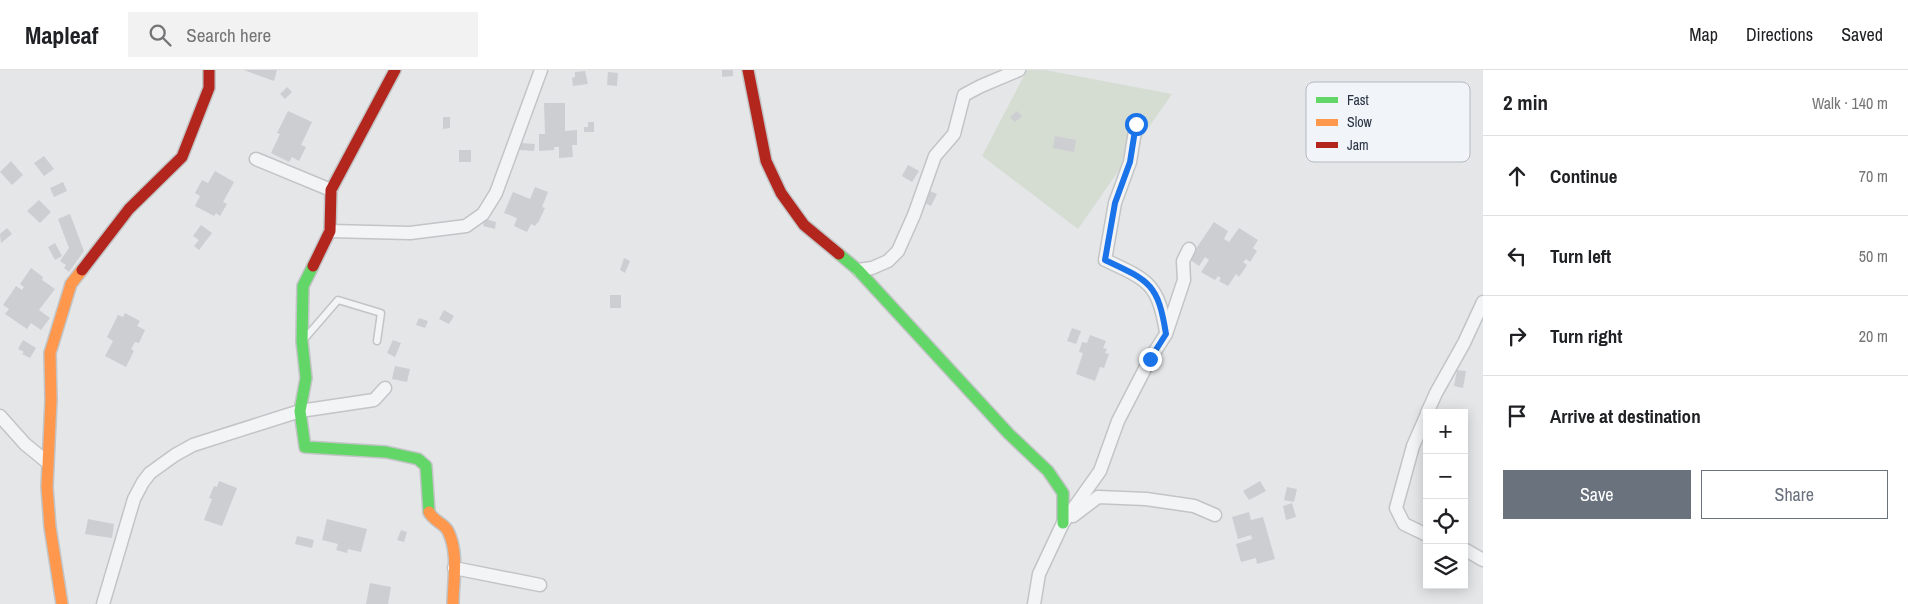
<!DOCTYPE html>
<meta charset="utf-8">
<style>
:root{--surface:#fff;--page:#f2f2f2;--text:#202124;--muted:#757577;--line:#e0e0e0;--accent:#6a727d}
body{margin:0;font-family:"Archivo Narrow",sans-serif;background:var(--page);color:var(--text)}
.controls{position:absolute;right:15px;bottom:15px;display:grid;overflow:hidden;border-radius:0px;box-shadow:0 2px 12px #0003}
.controls button{width:45px;height:45px;display:grid;place-items:center;padding:0;border:0;border-bottom:1px solid var(--line);background:var(--surface);color:var(--text);font:25px sans-serif}
.stop{position:absolute;width:15px;height:15px;margin:-11px;border:4px solid #1a73e8;border-radius:50%;background:#fff}
.stop.end{background:#1a73e8;border-color:#fff;box-shadow:0 1px 5px #0008}
.list{margin:0;padding:0;list-style:none}
h2{display:flex;justify-content:space-between;align-items:center;height:65px;margin:0;padding:0 20px;font-size:21px}
h2 small{font-size:16px;font-weight:400;color:var(--muted)}
.list li{display:grid;grid-template-columns:32px 1fr auto;gap:15px;align-items:center;box-sizing:border-box;height:80px;padding:0 20px;border-top:1px solid var(--line)}
.list b{display:block;font-size:19px;white-space:nowrap}
.list em{font-size:16px;font-style:normal;color:var(--muted)}
.actions{display:flex;gap:10px;padding:15px 20px}
.actions a{flex:1;padding:11px 0;border:1px solid var(--accent);border-radius:0px;text-align:center;font-size:18px;color:var(--accent)}
.actions .main{background:var(--accent);color:#fff}
.icon{flex:none;width:28px;height:28px;fill:none;stroke:currentColor;stroke-width:2;stroke-linecap:round;stroke-linejoin:round}
.map{position:relative;flex:none;width:1483px;height:534px;overflow:hidden}
header{display:flex;align-items:center;gap:30px;box-sizing:border-box;height:70px;padding:0 25px;background:var(--surface);border-bottom:1px solid var(--line)}
header strong{font-size:24px}
nav{display:flex;gap:28px;margin-inline-start:auto;font-size:18px}
.search{width:350px;height:45px;background:var(--page);display:flex;align-items:center;gap:12px;box-sizing:border-box;padding:0 18px;border-radius:0px;color:var(--muted);font-size:19px}
main{display:flex}
aside{flex:1;background:var(--surface)}
.map>svg:first-child{display:block}
.green{fill:#d5ddd3}
.building{fill:#ccced1}
.lines{fill:none;stroke-linecap:round;stroke-linejoin:round}
.lane-casing{stroke:#c2c4c6;stroke-width:9}
.street-casing{stroke:#c2c4c6;stroke-width:15}
.fast-casing{stroke:#c2c4c6;stroke-width:14}
.slow-casing{stroke:#c2c4c6;stroke-width:14}
.jam-casing{stroke:#c2c4c6;stroke-width:14}
.lane{stroke:#f3f4f6;stroke-width:6}
.street{stroke:#f3f4f6;stroke-width:12}
.fast{stroke:#63d668;stroke-width:11}
.slow{stroke:#ff974d;stroke-width:11}
.jam{stroke:#b3261e;stroke-width:11}
.route{stroke:#1a73e8;stroke-width:6}
.key{fill:#f1f4f8;stroke:#b5bac2;stroke-width:1}
.key-label{font-size:14px;fill:#293343}
</style>
<header>
<strong>Mapleaf</strong>
<div class="search"><svg class="icon" aria-label="search" viewBox="0 0 24 24"><circle cx="10" cy="10" r="6"/><path d="M15 15l6 6"/></svg>Search here</div>
<nav><a>Map</a><a>Directions</a><a>Saved</a></nav>
</header>
<main>
<div class="map">
<svg width="1483" height="534" viewBox="0 0 1483 534">
<rect width="100%" height="100%" fill="#e4e6e8"/>
<path class="green" d="M1027 0H1045L1172 24 1078 159 982 86Z"/>
<g class="building">
<path d="M244 0H277L274 11Z"/>
<path d="M722 0H733V6L722 7Z"/>
<path d="M585 1 588 14 573 16 572 8 575 7V2Z"/>
<path d="M608 2 618 3 617 16 607 15Z"/>
<path d="M287 17 292 22 285 29 280 24Z"/>
<path d="M544 33H565V61L577 60V75H572L573 87 559 88V77H554V80L539 81V64H545Z"/>
<path d="M288 41 312 52 301 75 306 77 299 91 292 87 289 92 271 83 280 64 277 63Z"/>
<path d="M1017 41 1022 46 1015 52 1010 47Z"/>
<path d="M443 47H450V58L443 59Z"/>
<path d="M588 52H594V62H584V57H588Z"/>
<path d="M1055 66 1076 70 1074 82 1053 78Z"/>
<path d="M521 73 535 74 534 81 520 80Z"/>
<rect x="459" y="80" width="12" height="12"/>
<path d="M44 86 54 99 44 106 34 93Z"/>
<path d="M11 91 23 105 12 115 0 102Z"/>
<path d="M908 95 919 101 912 112 902 106Z"/>
<path d="M215 101 234 112 223 132 227 134 220 146 216 143 214 146 195 136 200 126 195 123 202 110 208 113Z"/>
<path d="M63 112 67 121 54 127 50 118Z"/>
<path d="M535 117 548 122 542 137 545 138 538 153H537L535 156 531 154 527 162 514 156 517 148 504 143 513 122 530 129Z"/>
<path d="M930 121 937 124 931 136 925 133Z"/>
<path d="M39 130 51 142 40 153 27 141Z"/>
<path d="M70 144 84 181 69 202 64 198 66 195 60 191 69 178 58 149Z"/>
<path d="M485 149 496 152 495 159 483 156Z"/>
<path d="M1214 152 1228 161 1224 169 1229 172 1239 158 1258 170 1253 178 1257 181 1250 192 1246 189 1243 192 1247 195 1239 207 1236 204 1228 216 1219 211 1221 208 1218 206 1215 210 1201 202 1209 190 1205 187 1199 196 1189 189Z"/>
<path d="M201 155 212 163 199 180 194 176 199 170 193 166Z"/>
<path d="M7 158 12 164 1 173 0 164Z"/>
<path d="M55 173 62 186 55 190 48 177Z"/>
<path d="M624 188 630 191 625 203 620 200Z"/>
<path d="M31 198 43 207 42 210 55 219 39 240 50 248 41 260 31 253 27 259 5 244 9 239 3 235 16 216 22 220 24 217 20 214Z"/>
<rect x="610" y="225" width="11" height="13"/>
<path d="M444 240 454 246 449 254 439 249Z"/>
<path d="M125 243 140 251 137 256 145 260 139 273 135 272 131 279 134 281 126 297 105 286 113 271 107 267 118 245 123 247Z"/>
<path d="M419 248 428 251 425 258 416 255Z"/>
<path d="M1072 258 1081 261 1076 274 1067 271Z"/>
<path d="M1090 265 1106 271 1103 278 1107 279 1105 283 1109 284 1104 298 1100 297 1095 311 1076 304 1083 283 1079 282 1082 272 1087 273Z"/>
<path d="M23 270 36 278 30 288 22 284 24 282 18 279Z"/>
<path d="M393 270 401 273 395 287 387 283Z"/>
<path d="M395 296 410 299 407 312 392 309Z"/>
<path d="M1457 300 1466 301 1463 318 1454 316Z"/>
<path d="M219 411 237 418 222 456 204 450 212 429 209 428 214 416 217 417Z"/>
<path d="M1260 411 1266 421 1249 430 1243 421Z"/>
<path d="M1287 417 1297 419 1294 432 1284 430Z"/>
<path d="M1292 433 1296 447 1286 450 1283 436Z"/>
<path d="M1249 442 1251 450 1263 447 1275 489 1257 494 1256 488 1241 492 1236 474 1252 469 1251 465 1238 469 1232 447Z"/>
<path d="M88 449 114 454 112 468 85 464Z"/>
<path d="M327 449 367 459 361 482 348 479 347 483 336 480 338 474 322 470Z"/>
<path d="M401 460 407 462 404 472 397 470Z"/>
<path d="M297 466 314 470 312 478 295 474Z"/>
<path d="M370 513 391 517 388 534H366Z"/>
</g>
<g class="lines">
<g class="lane-casing">
<path id="lane" d="M306 267 338 230 381 243 377 271"/>
</g>
<g class="street-casing">
<g id="street">
<path d="M1136 55 1130 92 1115 133 1105 190C1148 210 1158 213 1166 262"/>
<path d="M256 89 331 120"/>
<path d="M330 161 410 163 466 156 483 144 496 123 541 0"/>
<path d="M858 200 872 198 888 191 898 181 914 145 935 86 954 64 964 25 981 16 1019 0"/>
<path d="M1427 343 1436 323 1464 273 1483 232"/>
<path d="M1427 344 1413 376 1396 438 1404 454 1427 465"/>
<path d="M0 346 25 374 47 392"/>
<path d="M1073 446 1098 427 1146 429 1194 436 1215 445"/>
<path d="M1464 479 1483 490"/>
<path d="M454 498 540 515"/>
<path d="M103 534 134 429 143 412 150 403 175 385 193 375 300 341 374 330 385 318"/>
<path d="M1034 534 1039 504 1063 453 1100 401 1118 351 1150 289 1166 264 1184 210 1183 191 1189 179"/>
</g>
</g>
<g class="fast-casing">
<g id="fast">
<path d="M839 184 858 200 1009 364 1048 401 1063 423V453"/>
<path d="M313 196 303 216 302 271 306 308 300 341 305 377 386 382 418 389 426 396 429 442"/>
</g>
</g>
<g class="slow-casing">
<g id="slow">
<path d="M429 442C433 451 444 453 448 461 459 483 453 511 453 534"/>
<path d="M62 534 50 457 47 417 51 330 50 283 71 214 82 200"/>
</g>
</g>
<g class="jam-casing">
<g id="jam">
<path d="M748 0 766 91 781 123 804 155 839 184"/>
<path d="M313 196 330 161 331 120 395 0"/>
<path d="M82 200 129 139 182 87 209 18V0"/>
</g>
</g>
<use href="#lane" class="lane"/>
<use href="#street" class="street"/>
<use href="#fast" class="fast"/>
<use href="#slow" class="slow"/>
<use href="#jam" class="jam"/>
</g>
<g class="lines">
<path class="route" d="M1136 54 1130 92 1115 133 1105 190C1150 211 1158 214 1166 264L1150 289"/>
</g>
<rect x="1306" y="12" width="164" height="80" rx="8" class="key"/>
<rect x="1316" y="27" width="22" height="6" fill="#63d668"/>
<rect x="1316" y="49" width="22" height="7" fill="#ff974d"/>
<rect x="1316" y="72" width="22" height="6" fill="#b3261e"/>
<g class="key-label">
<text x="1347" y="35">Fast</text>
<text x="1347" y="57">Slow</text>
<text x="1347" y="80">Jam</text>
</g>
</svg>
<div class="controls">
<button>+</button>
<button>−</button>
<button><svg class="icon" aria-label="locate" viewBox="0 0 24 24"><circle cx="12" cy="12" r="6"/><path d="M12 2v4M12 18v4M2 12h4M18 12h4"/></svg></button>
<button><svg class="icon" aria-label="layers" viewBox="0 0 24 24"><path d="M12 4l9 5-9 5-9-5zM3 14l9 5 9-5"/></svg></button>
</div>
<div class="stop" style="left:1136px;top:54px"></div>
<div class="stop end" style="left:1150px;top:289px"></div>
</div>
<aside>
<h2>2 min<small>Walk · 140 m</small></h2>
<ul class="list">
<li><svg class="icon" aria-label="ahead" viewBox="0 0 24 24"><path d="M12 20V5M6 11l6-6 6 6"/></svg><div><b>Continue</b></div><em>70 m</em></li>
<li><svg class="icon" aria-label="left" viewBox="0 0 24 24"><path d="M17 20v-9H6M10 6l-5 5 5 5"/></svg><div><b>Turn left</b></div><em>50 m</em></li>
<li><svg class="icon" aria-label="right" viewBox="0 0 24 24"><path d="M7 20v-9h11M14 6l5 5-5 5"/></svg><div><b>Turn right</b></div><em>20 m</em></li>
<li><svg class="icon" aria-label="arrive" viewBox="0 0 24 24"><path d="M6 21V4h12l-3 4 3 4H6"/></svg><div><b>Arrive at destination</b></div></li>
</ul>
<div class="actions"><a class="main">Save</a><a>Share</a></div>
</aside>
</main>
